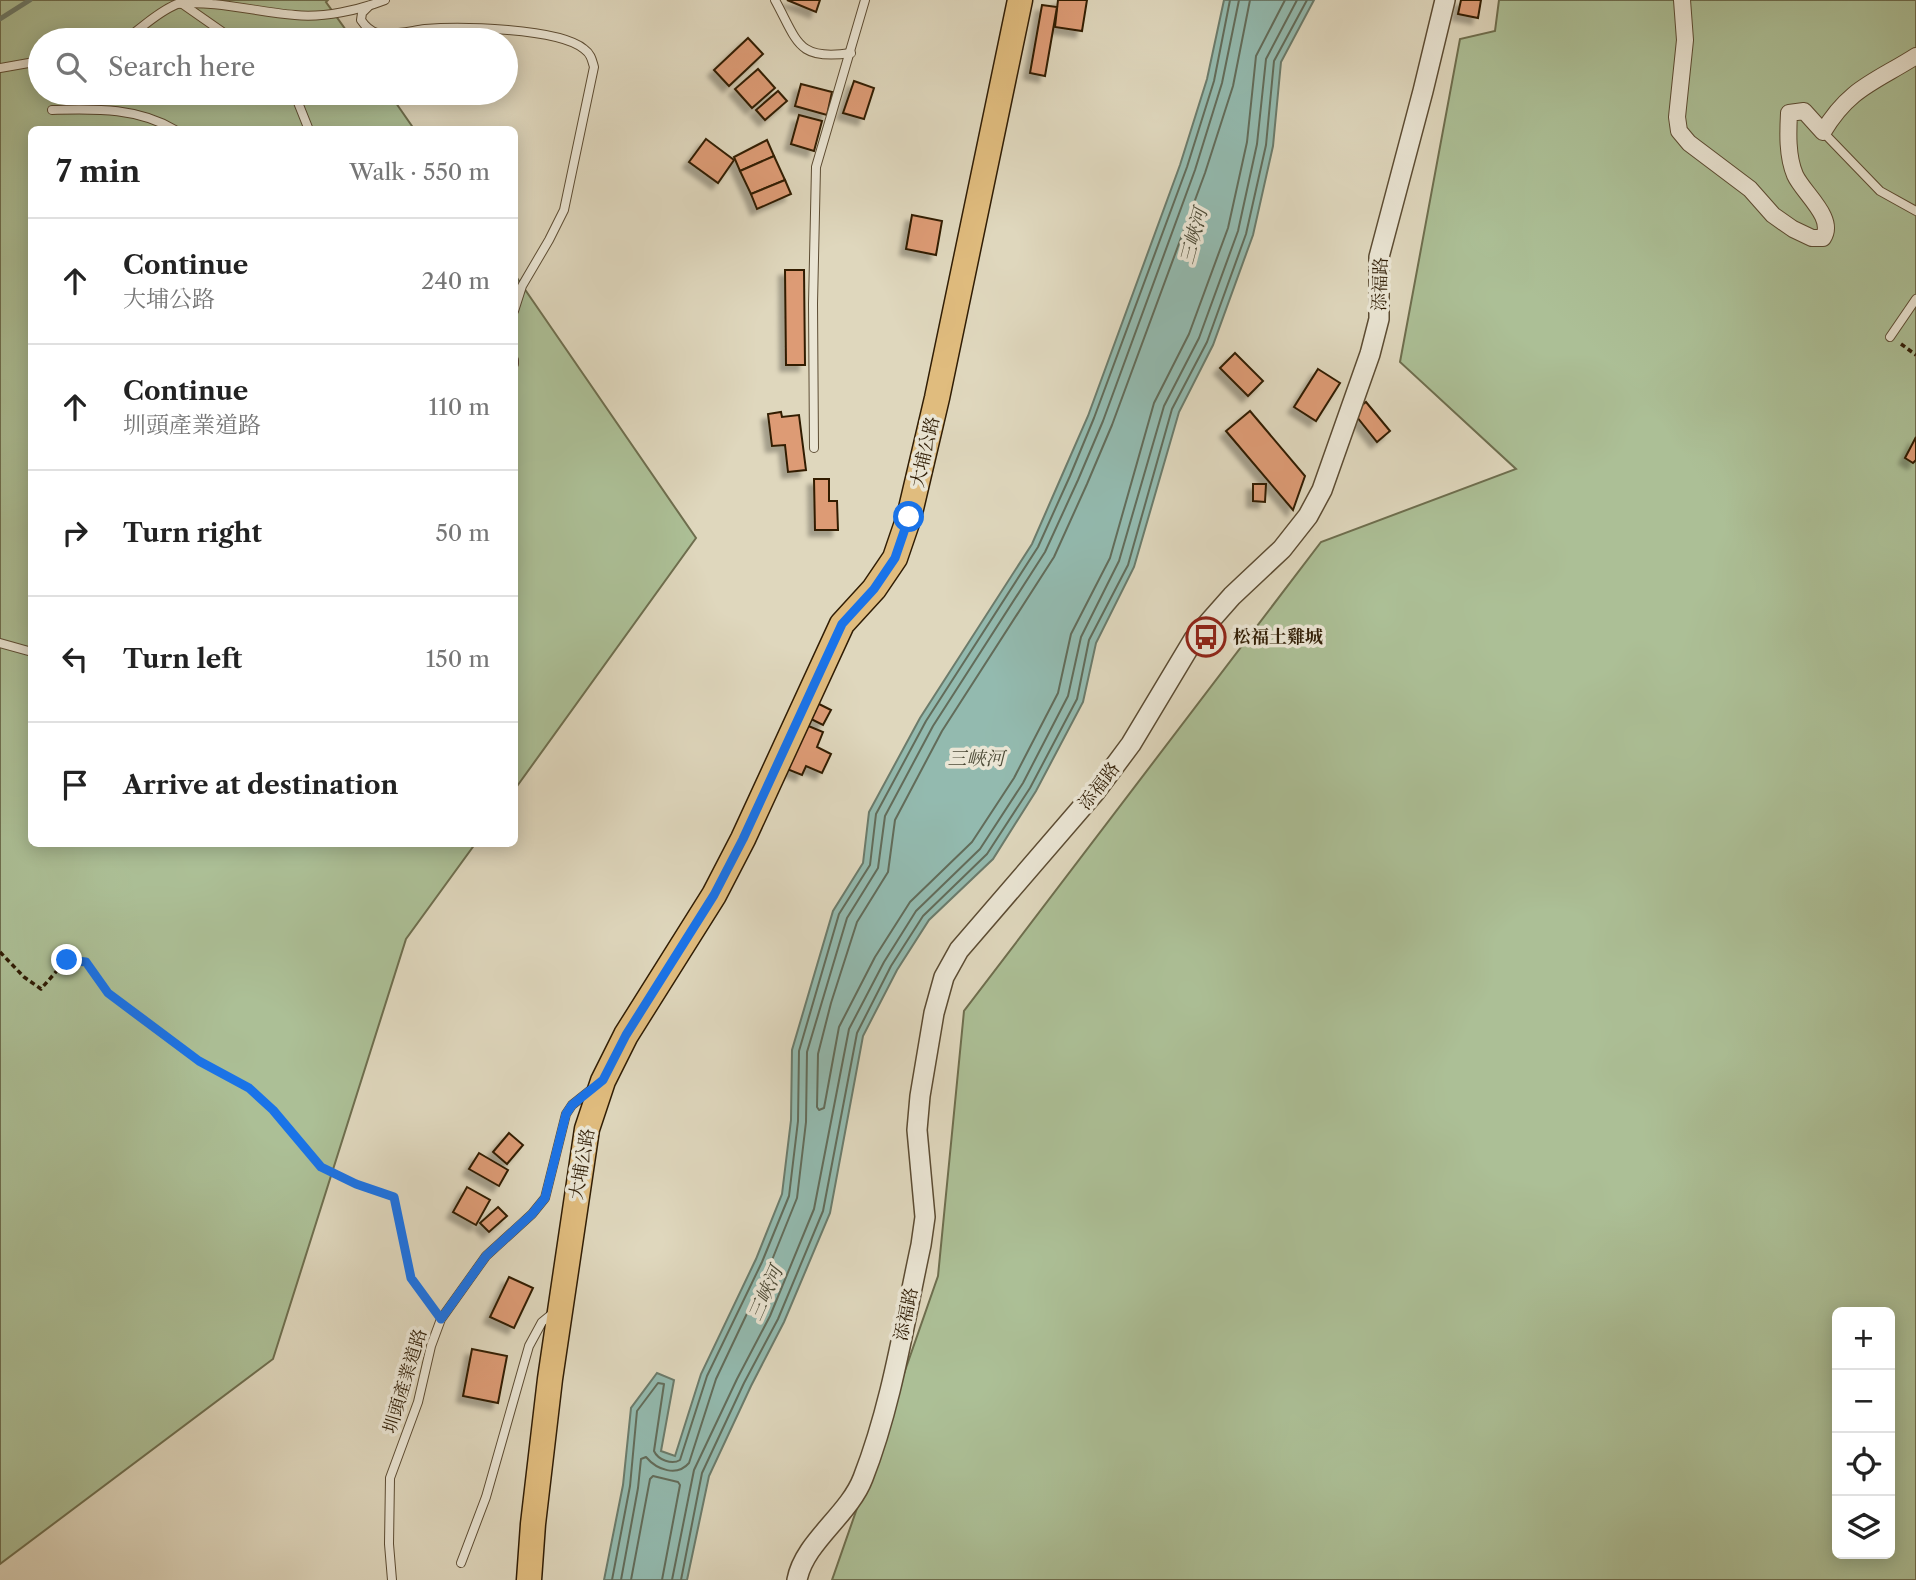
<!DOCTYPE html>
<meta charset="utf-8">
<style>
:root{--surface:#fff;--page:#f6f6f6;--text:#222;--muted:#767676;--line:#e0e0e0}
body{margin:0;font-family:"Libre Caslon Text","Noto Serif TC",serif;background:var(--page);color:var(--text)}
.controls{position:absolute;right:21px;bottom:21px;display:grid;overflow:hidden;border-radius:10px;box-shadow:0 4px 18px #0003}
.controls button{width:63px;height:63px;display:grid;place-items:center;padding:0;border:0;border-bottom:2px solid var(--line);background:var(--surface);color:var(--text);font:35px sans-serif}
.stop{position:absolute;width:21px;height:21px;margin:-16px;border:5px solid #1a73e8;border-radius:50%;background:#fff}
.stop.end{background:#1a73e8;border-color:#fff;box-shadow:0 2px 7px #0008}
.list{margin:0;padding:0;list-style:none}
h2{display:flex;justify-content:space-between;align-items:center;height:91px;margin:0;padding:0 28px;font-size:30px}
h2 small{font-size:23px;font-weight:400;color:var(--muted)}
.list li{display:grid;grid-template-columns:46px 1fr auto;gap:21px;align-items:center;box-sizing:border-box;height:126px;padding:0 28px;border-top:2px solid var(--line)}
.list b{display:block;font-size:26px;white-space:nowrap}
.list p{margin:0;font-size:23px;white-space:nowrap;color:var(--muted)}
.list em{font-size:23px;font-style:normal;color:var(--muted)}
.icon{flex:none;width:38px;height:38px;fill:none;stroke:currentColor;stroke-width:2;stroke-linecap:round;stroke-linejoin:round}
.map{position:relative;flex:none;width:1916px;height:1580px;overflow:hidden}
.search{position:absolute;background:var(--surface);box-shadow:0 4px 18px #0003;left:28px;top:28px;width:490px;height:77px;display:flex;align-items:center;gap:18px;box-sizing:border-box;padding:0 24px;border-radius:38px;color:var(--muted);font-size:26px}
.panel{position:absolute;background:var(--surface);box-shadow:0 4px 18px #0003;left:28px;top:126px;width:490px;height:721px;border-radius:10px}
.map>svg:first-child{display:block}
.green{fill:#acbf96;stroke:#6e6e4e;stroke-width:2;fill-rule:evenodd}
.water{fill:#93baaf;stroke:#6b7b6b;stroke-width:2}
.lines{fill:none;stroke-linecap:round;stroke-linejoin:round}
.shore{stroke:#626c5a;stroke-width:2}
.stream{stroke:#6b7b6b;stroke-width:5}
.building{fill:#dd9b74;stroke:#301d05;stroke-width:2;filter:url(#shadow)}
.service-casing{stroke:#5c4c33;stroke-width:10}
.minor-casing{stroke:#5c4c33;stroke-width:18}
.tertiary-casing{stroke:#5c4c33;stroke-width:22}
.primary-casing{stroke:#301d05;stroke-width:27}
.path{stroke:#301d05;stroke-width:3.5;stroke-dasharray:5 3.5;stroke-linecap:butt}
.service{stroke:#eae5d4;stroke-width:8}
.minor{stroke:#eae5d4;stroke-width:16}
.tertiary{stroke:#eae5d4;stroke-width:19}
.primary{stroke:#e0bc7e;stroke-width:24}
.route{stroke:#1a73e8;stroke-width:9}
.labels{text-anchor:middle;stroke-width:7;stroke-linejoin:round;paint-order:stroke}
.street-label{font-size:18px;fill:#301d05;stroke:#eae5d4}
.poi-label{font-size:18px;font-weight:bold;fill:#301d05;stroke:#eae5d4;text-anchor:start}
.water-label{font-size:19px;font-style:italic;fill:#4e4c38;stroke:#eae5d4}
</style>
<div class="map">
<svg width="1916" height="1580" viewBox="0 0 1916 1580">
<defs>
<filter id="shadow"><feDropShadow dx="-6" dy="6" stdDeviation="2" flood-color="#0004"/></filter>
</defs>
<rect width="100%" height="100%" fill="#dfd7bd"/>
<filter id="stains"><feTurbulence type="fractalNoise" baseFrequency=".00286" numOctaves="4"/><feColorMatrix values="0 0 0 0 .2 0 0 0 0 .09 0 0 0 0 .02 0 0 0 .5 -.17"/></filter>
<radialGradient id="worn" r=".72"><stop offset=".6" stop-color="#630" stop-opacity="0"/><stop offset="1" stop-color="#630" stop-opacity=".3"/></radialGradient>
<g class="green">
<path d="M0 0H328L326 2 353 40H40V93H389L414 129 32 130V844H475L406 939 273 1359 0 1564Z"/>
<path d="M1499 0H1916V1580H832L938 1276 964 1011 1321 542 1516 469 1400 362 1460 39 1495 31ZM1837 1312H1890V1554H1837Z"/>
<path d="M515 275 696 538 515 789Z"/>
</g>
<path class="water" d="M1224 0H1314L1281 62 1273 146 1253 235 1213 345 1179 412 1134 567 1096 643 1083 702 1036 791 993 859 929 920 897 970 863 1036 830 1213 784 1322 751 1386 709 1476 687 1580H604L623 1485 631 1408 657 1373 674 1380 661 1451 675 1456 701 1374 756 1259 782 1194 791 1120 792 1050 833 911 863 863 869 812 920 718 1032 544 1063 473 1088 416 1180 165 1207 79Z"/>
<g class="lines">
<g class="shore">
<path d="M1250 0 1233 86 1205 173 1112 425 1087 484 1054 557 942 731 895 820 888 872 857 922 831 1003 818 1054 817 1107 819 1110 824 1108 839 1027 875 957 910 902 972 842 1014 778 1058 693 1071 634 1110 558 1154 403 1189 334 1228 228 1247 142 1256 56 1285 0"/>
<path d="M612 1580 630 1486 637 1411 658 1383 664 1384 654 1451C658 1460 672 1465 680 1460L707 1376 762 1262 789 1196 798 1121 799 1051 839 914 870 865 876 814 926 721 1038 547 1070 476 1094 418 1187 167 1214 81 1230 0"/>
<path d="M621 1580 638 1488 641 1459 646 1457C657 1470 677 1477 689 1463L716 1379 770 1265 797 1198 806 1122 807 1052 847 918 878 868 885 816 933 726 1045 552 1078 480 1103 421 1195 170 1222 83 1239 0"/>
<path d="M631 1580 650 1479 653 1476 678 1482 680 1485 662 1580"/>
<path d="M672 1580 694 1470 737 1379 770 1316 814 1209 849 1029 884 962 916 911 980 849 1023 783 1068 696 1081 637 1119 561 1164 406 1199 338 1238 231 1257 144 1266 59 1297 0"/>
<path d="M681 1580 702 1473 744 1383 778 1319 823 1211 857 1033 891 966 923 916 987 854 1030 788 1077 699 1089 640 1128 565 1172 409 1207 342 1246 234 1266 145 1274 61 1307 0"/>
</g>
<path class="stream" d="M0 19 30 0"/>
</g>
<g class="building">
<path d="M787 0H820L816 12Z"/>
<path d="M1058 0H1087L1082 31 1055 27Z"/>
<path d="M1461 0H1481L1478 18 1458 14Z"/>
<path d="M1042 5 1057 7 1045 76 1030 73Z"/>
<path d="M748 38 763 54 729 86 714 70Z"/>
<path d="M758 69 775 88 752 108 735 89Z"/>
<path d="M854 81 874 88 864 119 843 113Z"/>
<path d="M801 84 832 92 827 115 795 106Z"/>
<path d="M778 91 787 101 765 120 756 110Z"/>
<path d="M799 115 822 121 814 151 791 144Z"/>
<path d="M706 139 734 160 718 183 689 162Z"/>
<path d="M767 140 774 156 740 171 734 157Z"/>
<path d="M774 156 785 180 751 194 740 171Z"/>
<path d="M785 180 791 194 757 209 751 194Z"/>
<path d="M912 215 942 221 936 255 906 249Z"/>
<path d="M785 270H804L805 365H786Z"/>
<path d="M1235 353 1263 381 1248 396 1220 368Z"/>
<path d="M1318 369 1340 383 1316 421 1294 407Z"/>
<path d="M1366 402 1390 431 1377 442 1353 412Z"/>
<path d="M1250 411 1305 476 1293 510 1226 431Z"/>
<path d="M781 412 782 417 799 415 806 470 788 472 785 445 772 446 768 414Z"/>
<path d="M1916 437V460L1913 463 1905 458Z"/>
<path d="M814 479H829V501H837L838 530H815Z"/>
<path d="M1253 484H1266L1265 502 1253 501Z"/>
<path d="M815 702 831 710 823 725 807 717Z"/>
<path d="M806 725 823 732 817 747 831 754 822 773 806 766 802 775 787 769Z"/>
<path d="M509 1133 523 1145 507 1164 493 1152Z"/>
<path d="M479 1153 508 1170 499 1186 469 1169Z"/>
<path d="M467 1187 490 1200 476 1225 453 1212Z"/>
<path d="M498 1207 507 1216 489 1232 480 1223Z"/>
<path d="M509 1277 533 1288 514 1328 490 1317Z"/>
<path d="M472 1349 507 1356 498 1403 463 1396Z"/>
</g>
<g class="lines">
<g class="service-casing">
<g id="service">
<path d="M775 0C798 42 797 61 851 53"/>
<path d="M181 3 234 40"/>
<path d="M369 6 362 13 361 20C365 26 370 31 377 33 393 36 410 31 425 29 459 26 559 28 584 49 591 54 592 60 594 67L564 210 549 240 522 286 514 311"/>
<path d="M124 40C141 29 157 12 177 4 215 0 257 12 295 15 324 18 359 10 385 0"/>
<path d="M0 68 40 61"/>
<path d="M291 93 297 100 309 130"/>
<path d="M52 110C95 109 136 107 175 130"/>
<path d="M1823 132 1880 191 1916 211"/>
<path d="M1890 337 1916 299"/>
<path d="M514 360V364"/>
<path d="M814 448 813 304 816 167 865 0"/>
<path d="M0 643 32 652"/>
<path d="M461 1563 486 1497 529 1346 542 1322 553 1313"/>
<path d="M392 1580 389 1544 390 1478 418 1402 431 1346 441 1319 486 1256 532 1214 545 1198 566 1114 572 1105 592 1089"/>
</g>
</g>
<g class="minor-casing">
<path id="minor" d="M1682 0 1685 40 1677 117 1679 131 1689 143 1750 189 1773 215 1793 229 1812 238H1823C1836 218 1803 193 1795 175 1787 156 1788 132 1789 113L1804 111 1823 132C1849 88 1875 82 1916 56"/>
</g>
<g class="tertiary-casing">
<path id="tertiary" d="M797 1580C804 1542 849 1515 863 1478 892 1404 904 1323 921 1245L925 1217 917 1130 920 1096 934 1013 944 977 959 950 1096 791 1131 744 1194 639 1232 596 1282 549 1308 516 1322 490 1370 354 1379 319V257L1423 91 1445 0"/>
</g>
<g class="primary-casing">
<path id="primary" d="M529 1580 533 1524 550 1379 587 1129 603 1081 626 1035 714 895 743 839 842 624 874 589 895 558 909 517 937 398 1020 0"/>
</g>
<g class="path">
<path d="M1901 344 1916 355"/>
<path d="M0 952 24 977 41 989 67 959 86 962 108 993 199 1061 249 1088 273 1109 321 1167 356 1184 394 1197 411 1278 433 1309"/>
</g>
<use href="#service" class="service"/>
<use href="#minor" class="minor"/>
<use href="#tertiary" class="tertiary"/>
<use href="#primary" class="primary"/>
</g>
<g class="lines">
<path class="route" d="M67 960 86 962 108 993 199 1061 249 1088 273 1110 321 1167 356 1184 394 1197 411 1278 441 1319 486 1256 532 1214 545 1198 566 1114 572 1105 603 1080 626 1035 714 895 743 839 842 624 874 589 895 558 909 517"/>
</g>
<defs>
<g id="bus-ring" transform="scale(2.0125)"><circle r="9.5" fill="#eae5d4" stroke="#8f2418" stroke-width="1.5"/><path d="M-5-6H5V4H4V6H2V4H-2V6H-4V4H-5ZM-3.5-4V0h7V-4ZM-3.5 1.2v1.5H-2V1.2ZM2 1.2v1.5H3.5V1.2Z" fill="#8f2418"/></g>
</defs>
<g fill-rule="evenodd">
<use href="#bus-ring" x="1206" y="637"/>
</g>
<g class="labels">
<g class="street-label">
<text transform="translate(1380 284) rotate(-88)" y="6">添福路</text>
<text transform="translate(925 452) rotate(-77)" y="6">大埔公路</text>
<text transform="translate(1099 786) rotate(-52)" y="6">添福路</text>
<text transform="translate(582 1164) rotate(-80)" y="6">大埔公路</text>
<text transform="translate(906 1314) rotate(-78)" y="6">添福路</text>
<text transform="translate(405 1381) rotate(-73)" y="6">圳頭產業道路</text>
</g>
<g class="poi-label">
<text x="1233" y="643">松福土雞城</text>
</g>
<g class="water-label">
<text transform="translate(1193 236) rotate(-75)" y="7">三峽河</text>
<text x="976" y="765">三峽河</text>
<text transform="translate(765 1293) rotate(-66)" y="7">三峽河</text>
</g>
</g>
<rect width="100%" height="100%" filter="url(#stains)"/>
<rect width="100%" height="100%" fill="url(#worn)"/>
</svg>
<div class="controls">
<button>+</button>
<button>−</button>
<button><svg class="icon" aria-label="locate" viewBox="0 0 24 24"><circle cx="12" cy="12" r="6"/><path d="M12 2v4M12 18v4M2 12h4M18 12h4"/></svg></button>
<button><svg class="icon" aria-label="layers" viewBox="0 0 24 24"><path d="M12 4l9 5-9 5-9-5zM3 14l9 5 9-5"/></svg></button>
</div>
<div class="stop" style="left:909px;top:517px"></div>
<div class="stop end" style="left:67px;top:960px"></div>
<div class="search"><svg class="icon" aria-label="search" viewBox="0 0 24 24"><circle cx="10" cy="10" r="6"/><path d="M15 15l6 6"/></svg>Search here</div>
<section class="panel">
<h2>7 min<small>Walk · 550 m</small></h2>
<ul class="list">
<li><svg class="icon" aria-label="ahead" viewBox="0 0 24 24"><path d="M12 20V5M6 11l6-6 6 6"/></svg><div><b>Continue</b><p>大埔公路</p></div><em>240 m</em></li>
<li><svg class="icon" aria-label="ahead" viewBox="0 0 24 24"><path d="M12 20V5M6 11l6-6 6 6"/></svg><div><b>Continue</b><p>圳頭產業道路</p></div><em>110 m</em></li>
<li><svg class="icon" aria-label="right" viewBox="0 0 24 24"><path d="M7 20v-9h11M14 6l5 5-5 5"/></svg><div><b>Turn right</b></div><em>50 m</em></li>
<li><svg class="icon" aria-label="left" viewBox="0 0 24 24"><path d="M17 20v-9H6M10 6l-5 5 5 5"/></svg><div><b>Turn left</b></div><em>150 m</em></li>
<li><svg class="icon" aria-label="arrive" viewBox="0 0 24 24"><path d="M6 21V4h12l-3 4 3 4H6"/></svg><div><b>Arrive at destination</b></div></li>
</ul>
</section>
</div>
